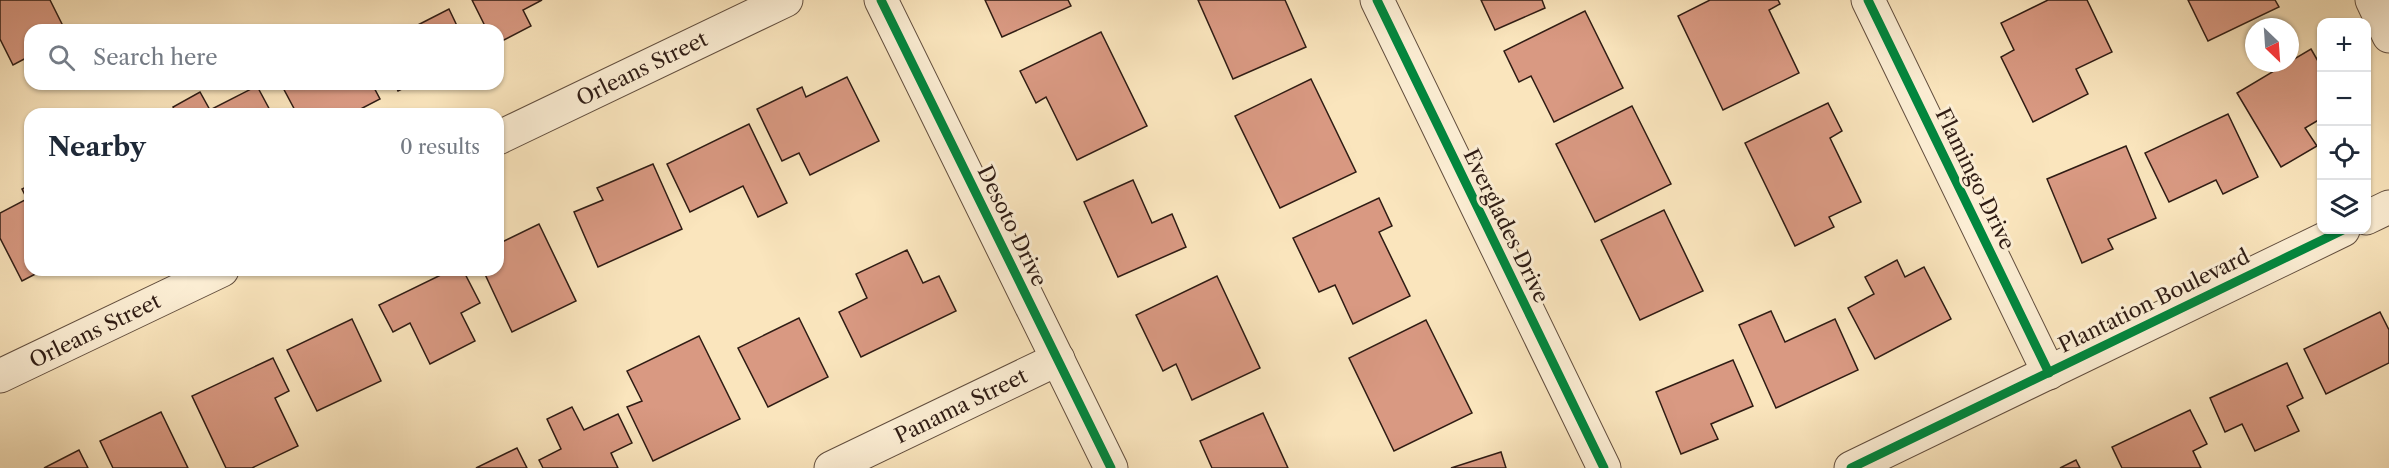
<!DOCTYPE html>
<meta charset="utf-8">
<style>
:root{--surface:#fff;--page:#f6f6f7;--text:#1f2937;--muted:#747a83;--line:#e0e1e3}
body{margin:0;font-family:"Libre Caslon Text",serif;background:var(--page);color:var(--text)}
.controls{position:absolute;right:18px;top:18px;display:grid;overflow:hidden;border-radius:12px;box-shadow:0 2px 4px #0004}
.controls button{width:54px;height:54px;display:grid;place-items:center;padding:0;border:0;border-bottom:2px solid var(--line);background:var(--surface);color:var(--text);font:30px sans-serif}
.compass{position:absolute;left:2245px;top:18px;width:54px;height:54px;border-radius:50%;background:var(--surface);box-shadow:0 2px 4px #0004;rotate:155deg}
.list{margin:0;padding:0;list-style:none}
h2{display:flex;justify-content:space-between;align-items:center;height:78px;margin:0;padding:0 24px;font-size:26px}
h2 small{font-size:20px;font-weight:400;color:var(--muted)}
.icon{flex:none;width:33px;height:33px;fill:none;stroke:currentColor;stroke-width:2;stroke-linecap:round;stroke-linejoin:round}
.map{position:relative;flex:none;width:2389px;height:468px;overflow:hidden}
.search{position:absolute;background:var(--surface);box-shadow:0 2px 4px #0004;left:24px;top:24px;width:480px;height:66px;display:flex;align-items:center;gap:15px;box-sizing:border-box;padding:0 21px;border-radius:18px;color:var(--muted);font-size:22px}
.panel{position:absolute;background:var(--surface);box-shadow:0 2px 4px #0004;left:24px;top:108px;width:480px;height:168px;border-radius:18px}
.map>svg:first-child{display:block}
.building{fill:#d99982;stroke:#2f1c14;stroke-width:1.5}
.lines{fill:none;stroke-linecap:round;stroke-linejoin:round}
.minor-casing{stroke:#624e3e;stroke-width:35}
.minor{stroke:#fceed4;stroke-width:33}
.cycleway-casing{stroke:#fceed4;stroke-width:13}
.cycleway{stroke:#00873e;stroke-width:9}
.labels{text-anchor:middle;stroke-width:6;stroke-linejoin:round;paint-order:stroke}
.street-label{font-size:21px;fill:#2f1c14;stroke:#fceed4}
</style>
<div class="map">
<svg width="2389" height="468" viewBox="0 0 2389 468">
<rect width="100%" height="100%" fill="#fae5bd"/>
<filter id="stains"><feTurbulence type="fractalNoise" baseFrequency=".00333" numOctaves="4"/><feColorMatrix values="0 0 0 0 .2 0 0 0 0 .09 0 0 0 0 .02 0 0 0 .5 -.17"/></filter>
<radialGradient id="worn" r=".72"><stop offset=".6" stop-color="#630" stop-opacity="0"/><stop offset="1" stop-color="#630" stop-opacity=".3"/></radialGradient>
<g class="building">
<path d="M0 0H50L65 30H30V56L13 65 0 39Z"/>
<path d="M472 0H542L523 10 531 26 498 43V30H487Z"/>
<path d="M985 0H1068L1071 6 1002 37Z"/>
<path d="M1198 0H1285L1306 47 1233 79Z"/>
<path d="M1481 0H1542L1545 8 1495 30Z"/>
<path d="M1710 0H1778L1780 4 1769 10 1799 73 1723 110 1678 16Z"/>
<path d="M2048 0H2087L2112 52 2076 69 2088 94 2033 122 2001 57 2014 50 2001 23Z"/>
<path d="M2188 0H2275L2279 7 2208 41Z"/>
<path d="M449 9 459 30H408Z"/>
<path d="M1585 11 1623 88 1554 122 1531 76 1519 82 1504 51Z"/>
<path d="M1101 32 1147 126 1077 160 1046 97 1036 103 1020 71Z"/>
<path d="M2311 49 2322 68V118L2305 128 2317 146 2281 167 2237 93Z"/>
<path d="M847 77 879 141 810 175 799 153 782 161 757 109 802 87 806 97Z"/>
<path d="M1311 79 1356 172 1280 208 1235 116Z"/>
<path d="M281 84H372L380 99 351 114H297Z"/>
<path d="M395 84H412L398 91Z"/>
<path d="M257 86 272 114H177L173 107 200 92 210 110Z"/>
<path d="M1828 103 1842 131 1830 138 1861 202 1829 217 1834 227 1795 246 1745 143Z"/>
<path d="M1632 106 1671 184 1595 222 1556 144Z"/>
<path d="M2228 114 2258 177 2223 194 2216 180 2169 202 2145 153Z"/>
<path d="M749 124 787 203 758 217 743 186 690 212 667 164Z"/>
<path d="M2126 146 2156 218 2108 239 2113 249 2082 263 2047 179Z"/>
<path d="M653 164 682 229 598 267 574 212 603 200 597 188Z"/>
<path d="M1133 180 1152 223 1172 214 1186 247 1118 277 1084 202Z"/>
<path d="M30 185V270H43L22 281 0 238V213L27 199 22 189Z"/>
<path d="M1379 198 1392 226 1379 232 1410 296 1353 324 1335 285 1319 292 1293 238Z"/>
<path d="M1664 210 1703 291 1640 320 1601 240Z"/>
<path d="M539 224 576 301 512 332 483 270H498V244Z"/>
<path d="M907 250 923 283 939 276 956 311 861 357 839 312 867 298 856 274Z"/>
<path d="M1897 260 1905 277 1924 267 1951 319 1875 359 1848 308 1874 294 1865 277Z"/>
<path d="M451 270H463L480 303 461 313 475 341 430 364 410 323 393 332 379 305Z"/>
<path d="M1217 276 1260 368 1192 400 1176 364 1163 371 1136 315Z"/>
<path d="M1771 311 1785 342 1835 319 1858 370 1776 408 1739 325Z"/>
<path d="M2380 312 2389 330V363L2326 394 2304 349Z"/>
<path d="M799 318 828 377 768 407 738 348Z"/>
<path d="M352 319 381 381 317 411 287 350Z"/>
<path d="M1426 320 1472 413 1394 451 1349 358Z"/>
<path d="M699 336 740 419 653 461 627 407 642 401 627 371Z"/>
<path d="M273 358 289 391 275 398 298 446 252 468H226L192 396Z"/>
<path d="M1733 360 1753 406 1711 424 1718 439 1681 454 1656 392Z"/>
<path d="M2287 363 2303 398 2287 406 2299 431 2255 451 2242 424 2225 432 2210 398Z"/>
<path d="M572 407 584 430 618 414 632 443 611 453 618 468H543L539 460 561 449 547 419Z"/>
<path d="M2190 410 2207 444 2193 451 2201 468H2122L2112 447Z"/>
<path d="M161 412 188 468H113L100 441Z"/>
<path d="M1263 413 1288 468H1212L1200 441Z"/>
<path d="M517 448 527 468H476Z"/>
<path d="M79 450 88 468H44Z"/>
<path d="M1501 452 1506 468H1451Z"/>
<path d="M2076 460 2080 468H2060Z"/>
</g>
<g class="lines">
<g class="minor-casing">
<g id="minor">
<path d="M881 0 1111 468"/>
<path d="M1377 0 1604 468"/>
<path d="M1868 0 2049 373"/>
<path d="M2372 0 2389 36"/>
<path d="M498 138 786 0"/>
<path d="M2366 218 2389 207"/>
<path d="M0 376 222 270"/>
<path d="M831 468 1058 359"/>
<path d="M1851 468 2343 230"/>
</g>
</g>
<use href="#minor" class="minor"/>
<g class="cycleway-casing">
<g id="cycleway">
<path d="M881 0 1111 468"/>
<path d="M1377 0 1604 468"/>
<path d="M1868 0 2049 373"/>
<path d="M1851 468 2343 230"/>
</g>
</g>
<use href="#cycleway" class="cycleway"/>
</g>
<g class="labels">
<g class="street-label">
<text transform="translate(642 69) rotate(-26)" y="7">Orleans Street</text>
<text transform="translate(1975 179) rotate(64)" y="7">Flamingo Drive</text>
<text transform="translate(1012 226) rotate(64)" y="7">Desoto Drive</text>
<text transform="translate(1506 226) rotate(64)" y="7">Everglades Drive</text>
<text transform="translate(2154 301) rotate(-26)" y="7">Plantation Boulevard</text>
<text transform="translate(95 331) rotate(-26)" y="7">Orleans Street</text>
<text transform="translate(961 406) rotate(-26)" y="7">Panama Street</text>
</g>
</g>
<rect width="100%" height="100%" filter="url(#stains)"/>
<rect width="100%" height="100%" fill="url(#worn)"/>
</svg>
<div class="controls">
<button>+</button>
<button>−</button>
<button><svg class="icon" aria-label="locate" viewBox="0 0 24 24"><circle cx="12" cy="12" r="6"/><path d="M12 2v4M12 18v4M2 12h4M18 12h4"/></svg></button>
<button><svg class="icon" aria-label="layers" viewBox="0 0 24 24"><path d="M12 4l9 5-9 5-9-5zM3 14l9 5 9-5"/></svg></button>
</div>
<svg class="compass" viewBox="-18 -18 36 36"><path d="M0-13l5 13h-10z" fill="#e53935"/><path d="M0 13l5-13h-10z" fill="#747a83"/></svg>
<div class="search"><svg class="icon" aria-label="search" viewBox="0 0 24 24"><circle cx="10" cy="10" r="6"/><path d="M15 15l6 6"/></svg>Search here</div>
<section class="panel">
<h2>Nearby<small>0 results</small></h2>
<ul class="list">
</ul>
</section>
</div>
